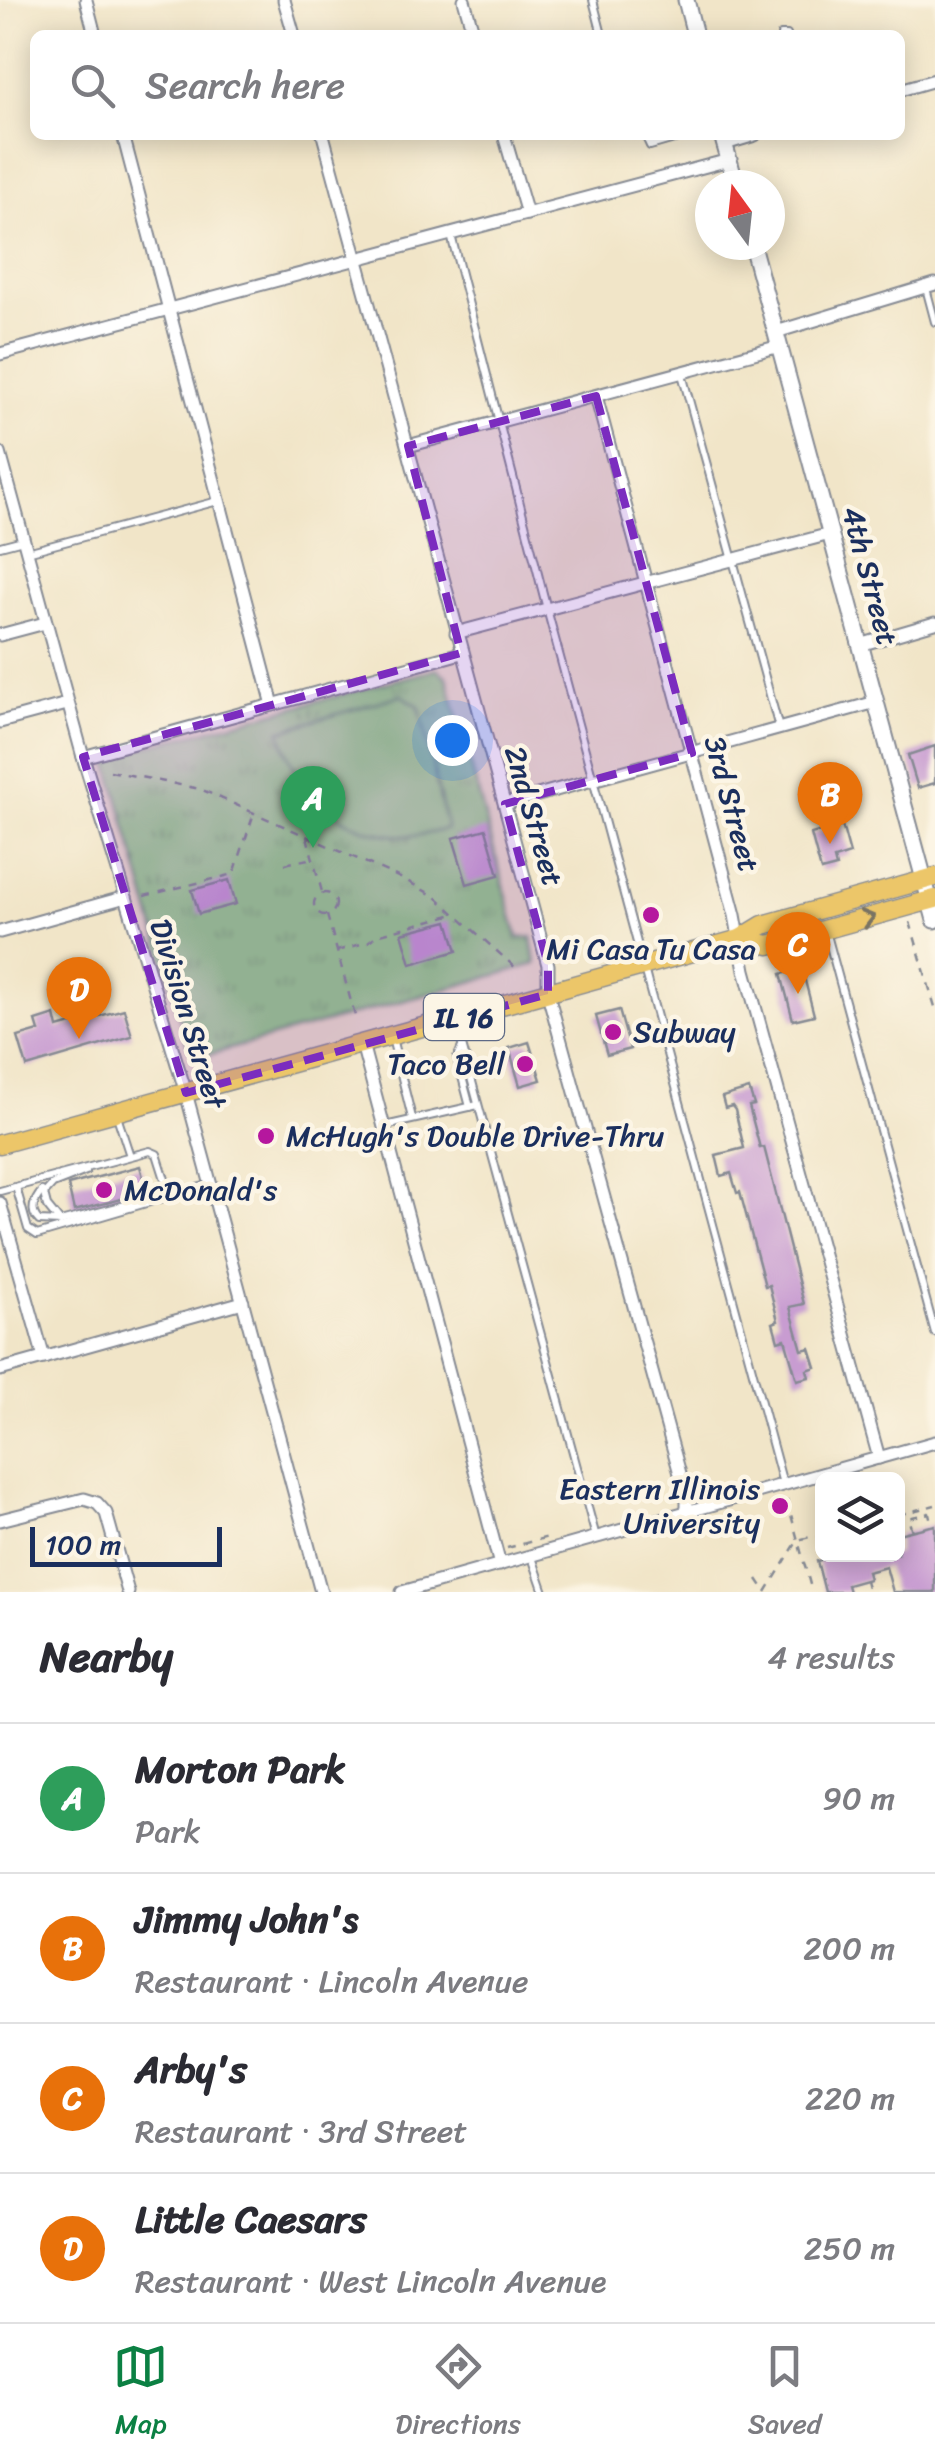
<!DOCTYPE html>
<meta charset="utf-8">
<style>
:root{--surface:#fff;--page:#f2f2f3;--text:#2b2b33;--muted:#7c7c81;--line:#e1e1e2;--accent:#0b8043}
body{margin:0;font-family:Sriracha,sans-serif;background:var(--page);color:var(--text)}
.controls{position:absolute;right:30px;bottom:30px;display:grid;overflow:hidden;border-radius:15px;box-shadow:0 5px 25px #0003}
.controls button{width:90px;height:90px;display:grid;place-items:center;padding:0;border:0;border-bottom:2px solid var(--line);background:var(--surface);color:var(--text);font:50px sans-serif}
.compass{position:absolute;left:695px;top:170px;width:90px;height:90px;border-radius:50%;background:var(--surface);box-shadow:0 5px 25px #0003;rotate:345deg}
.scale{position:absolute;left:30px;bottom:25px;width:192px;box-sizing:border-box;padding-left:10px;border:5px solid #1b2f5e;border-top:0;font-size:28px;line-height:35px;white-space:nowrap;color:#1b2f5e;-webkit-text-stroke:8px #fcf5e5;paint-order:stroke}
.you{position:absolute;left:452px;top:740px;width:35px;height:35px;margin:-25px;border:8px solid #fff;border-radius:50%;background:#1a73e8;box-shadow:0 0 0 15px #1a73e833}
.badge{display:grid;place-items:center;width:65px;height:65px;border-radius:50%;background:var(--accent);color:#fff;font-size:32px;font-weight:700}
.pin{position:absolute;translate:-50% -82px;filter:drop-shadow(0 2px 5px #0008)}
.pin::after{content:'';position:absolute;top:52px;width:35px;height:30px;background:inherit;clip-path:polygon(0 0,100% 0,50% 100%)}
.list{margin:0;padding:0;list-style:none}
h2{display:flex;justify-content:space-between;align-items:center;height:130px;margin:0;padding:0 40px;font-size:42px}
h2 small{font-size:32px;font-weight:400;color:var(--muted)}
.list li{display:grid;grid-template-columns:65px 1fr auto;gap:30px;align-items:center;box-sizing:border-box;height:150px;padding:0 40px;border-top:2px solid var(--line)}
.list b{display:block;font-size:38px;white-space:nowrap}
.list p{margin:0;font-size:32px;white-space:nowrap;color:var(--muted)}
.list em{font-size:32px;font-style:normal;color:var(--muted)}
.icon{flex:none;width:55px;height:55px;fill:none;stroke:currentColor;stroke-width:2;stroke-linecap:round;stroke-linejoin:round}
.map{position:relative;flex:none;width:935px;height:1592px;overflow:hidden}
.search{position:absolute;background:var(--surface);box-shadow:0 5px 25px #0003;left:30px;right:30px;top:30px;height:110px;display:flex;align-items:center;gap:25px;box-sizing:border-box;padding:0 35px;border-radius:15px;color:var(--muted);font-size:38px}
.sheet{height:730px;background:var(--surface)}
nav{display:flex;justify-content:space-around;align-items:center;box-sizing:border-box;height:140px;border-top:2px solid var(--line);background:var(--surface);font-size:28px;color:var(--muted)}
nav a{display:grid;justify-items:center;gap:5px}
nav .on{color:var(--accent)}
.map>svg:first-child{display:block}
.grass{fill:url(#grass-tufts);stroke:#5a8172;stroke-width:2.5}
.garden{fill:#98d387;stroke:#5a8172;stroke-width:2.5}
.building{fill:#c89cd1}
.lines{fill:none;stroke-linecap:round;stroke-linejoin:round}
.service-casing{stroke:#868a93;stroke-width:10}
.minor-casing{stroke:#868a93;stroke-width:15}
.tertiary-casing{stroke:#868a93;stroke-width:19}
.primary-casing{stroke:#868a93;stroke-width:21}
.path{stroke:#868a93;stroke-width:2.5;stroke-dasharray:8 8;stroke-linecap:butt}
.service{stroke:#fff;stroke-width:6}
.minor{stroke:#fff;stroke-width:11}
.tertiary{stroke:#fff;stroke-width:15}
.primary{stroke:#ecc669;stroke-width:18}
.oneway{stroke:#797363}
.marked{fill:#7b2cbf;fill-opacity:0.2;stroke:#7b2cbf;stroke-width:8;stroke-dasharray:20 12;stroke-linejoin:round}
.poi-dot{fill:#b5179e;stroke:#fcf5e5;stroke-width:4}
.labels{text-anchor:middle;stroke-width:9;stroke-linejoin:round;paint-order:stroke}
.shield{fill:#fcf5e5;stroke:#5e6a86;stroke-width:2.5}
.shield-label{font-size:28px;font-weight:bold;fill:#1b2f5e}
.street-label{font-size:30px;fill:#1b2f5e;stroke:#fcf5e5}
.poi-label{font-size:30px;fill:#1b2f5e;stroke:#fcf5e5;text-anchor:start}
</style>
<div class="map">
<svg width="935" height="1592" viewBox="0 0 935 1592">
<defs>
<pattern id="grass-tufts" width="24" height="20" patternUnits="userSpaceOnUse" patternTransform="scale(2.5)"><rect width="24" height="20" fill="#98d387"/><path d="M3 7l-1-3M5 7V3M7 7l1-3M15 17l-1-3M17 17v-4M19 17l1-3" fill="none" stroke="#82b577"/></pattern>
</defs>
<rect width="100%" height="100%" fill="#fcf5e5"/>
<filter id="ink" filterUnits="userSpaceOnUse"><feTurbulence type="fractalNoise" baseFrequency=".01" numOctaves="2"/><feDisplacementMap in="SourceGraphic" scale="20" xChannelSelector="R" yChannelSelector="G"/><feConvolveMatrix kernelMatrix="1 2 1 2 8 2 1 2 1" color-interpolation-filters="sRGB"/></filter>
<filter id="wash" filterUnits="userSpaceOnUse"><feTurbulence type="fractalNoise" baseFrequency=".0048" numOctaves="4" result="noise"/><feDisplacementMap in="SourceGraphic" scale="40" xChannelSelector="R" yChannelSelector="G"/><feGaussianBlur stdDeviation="2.25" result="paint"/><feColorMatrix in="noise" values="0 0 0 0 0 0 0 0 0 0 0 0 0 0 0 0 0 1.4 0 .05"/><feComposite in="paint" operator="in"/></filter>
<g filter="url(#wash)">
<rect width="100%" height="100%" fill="#f1e5c8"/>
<path class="grass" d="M437 669 447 677 518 938 532 937 536 964 197 1058 187 1044 108 761 110 756Z"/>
<path class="garden" d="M401 695 419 706 447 829C435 832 421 836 409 836 343 837 296 791 280 731Z"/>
<g id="blocks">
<g class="building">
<path d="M935 746V783L918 788 908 755Z"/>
<path d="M842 825 850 854 834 859 836 867 821 871 811 834Z"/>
<path d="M486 829 499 875 467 884 453 838Z"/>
<path d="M229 880 236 904 199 914 192 890Z"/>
<path d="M448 921 457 951 411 964 402 933Z"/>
<path d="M802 969 814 1015 793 1020 781 974Z"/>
<path d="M124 1009 132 1036 27 1067 18 1037 39 1031 36 1021 55 1015 58 1028Z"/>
<path d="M619 1010 630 1049 607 1055 596 1016Z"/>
<path d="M529 1042 541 1080 520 1086 509 1048Z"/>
<path d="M749 1089 754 1105 749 1106 760 1148 764 1147 804 1304 790 1307 802 1350 810 1348 816 1367 807 1370 809 1377 797 1380 785 1339 778 1341 773 1323 778 1321 769 1285 765 1286 740 1192 737 1193 731 1173 721 1176 716 1155 744 1148 735 1110 732 1106 725 1108 722 1097Z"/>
<path d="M140 1166 146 1188 132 1191 133 1196 74 1211 68 1185Z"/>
<path d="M935 1525V1592H893L886 1567 867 1572 869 1579 847 1585 849 1592H825L817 1561 842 1554H898V1534Z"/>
</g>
</g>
</g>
<g filter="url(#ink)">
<use href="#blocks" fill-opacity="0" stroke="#868a93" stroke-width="2.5"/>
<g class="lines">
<g class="service-casing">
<g id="service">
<path d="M593 0 602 35"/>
<path d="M781 35H787"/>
<path d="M645 135 650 146 688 135"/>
<path d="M451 235 547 609 783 1484"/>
<path d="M926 288 935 322"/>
<path d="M682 374 779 728"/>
<path d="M0 546 23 540"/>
<path d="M27 552 218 501"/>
<path d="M826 931 935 1333"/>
<path d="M455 1019 596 1537"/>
<path d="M392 1038 412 1118"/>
<path d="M462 1047 457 1058 470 1107"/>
<path d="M116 1113 130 1156"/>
<path d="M385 1126 478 1105"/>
<path d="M86 1171 53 1184 44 1194 47 1206 60 1222 133 1203H146"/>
<path d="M16 1187 28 1229 37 1235 211 1184"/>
<path d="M0 1191 150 1151 157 1154 170 1195"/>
<path d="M42 1191C34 1201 29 1211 39 1221L60 1222"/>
<path d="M532 1557 544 1592"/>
</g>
</g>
<g class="minor-casing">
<g id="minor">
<path d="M86 0 95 35"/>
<path d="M284 0 294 35"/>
<path d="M464 0 474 35"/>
<path d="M900 90 935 80"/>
<path d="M123 135 273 705"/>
<path d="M323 135 548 965V994L687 1499V1512"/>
<path d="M504 135 527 214"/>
<path d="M725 144 755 135"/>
<path d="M776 332 935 284"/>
<path d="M0 354 729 160"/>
<path d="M596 396 735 915 745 970 879 1458"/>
<path d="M408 446 780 346"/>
<path d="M0 453 83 757 186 1093 321 1592"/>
<path d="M456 633 830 534"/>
<path d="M0 635 45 623"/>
<path d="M860 645 935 623"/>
<path d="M0 722 67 704"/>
<path d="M83 757 461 653"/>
<path d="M505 804 876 702"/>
<path d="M0 932 126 897"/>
<path d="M362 1044 500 1565"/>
<path d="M0 1203 44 1358"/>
<path d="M0 1370 243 1302"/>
<path d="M0 1520 84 1499 97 1503 106 1513 128 1592"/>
<path d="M402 1592 935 1442"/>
</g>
</g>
<g class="tertiary-casing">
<g id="tertiary">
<path d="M686 0 695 35"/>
<path d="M722 135 736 185"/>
<path d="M752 245 935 920"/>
</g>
</g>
<g class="primary-casing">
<g id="primary">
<path d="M740 939 769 945 935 899"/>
<path d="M0 1144 740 939 763 925 935 877"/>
</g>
</g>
<g class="path">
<path d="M110 771 200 789 407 881 436 897 517 969"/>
<path d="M307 837 322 892"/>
<path d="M285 864 313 858"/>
<circle cx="325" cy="904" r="11"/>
<path d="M144 896 234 874 254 813"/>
<path d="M327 915 355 1016"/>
<path d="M910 922 935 1007"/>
<path d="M337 951 368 942 377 935 454 914"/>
<path d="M787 1500 812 1592"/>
<path d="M898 1515 935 1505"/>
<path d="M912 1531 908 1518 929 1513 932 1526"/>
<path d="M507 1548 548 1537"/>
<path d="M757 1579 765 1591"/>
<path d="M865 1580 868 1592"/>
<path d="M766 1592 798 1540 822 1534"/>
</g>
<use href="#service" class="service"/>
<use href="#minor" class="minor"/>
<use href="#tertiary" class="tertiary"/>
<use href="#primary" class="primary"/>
</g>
<defs><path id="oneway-chevron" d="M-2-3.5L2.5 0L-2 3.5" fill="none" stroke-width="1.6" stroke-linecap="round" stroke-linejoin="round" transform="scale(2.5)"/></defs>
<use class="oneway" href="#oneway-chevron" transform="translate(868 918) rotate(-15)"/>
</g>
<path class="marked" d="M596 396 692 753 505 804 548 965V994L186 1093 83 757 461 653 408 446Z"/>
<g class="poi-dot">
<circle cx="651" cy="915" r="10"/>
<circle cx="613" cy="1032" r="10"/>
<circle cx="525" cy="1064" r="10"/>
<circle cx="266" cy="1136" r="10"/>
<circle cx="104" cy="1190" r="10"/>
<circle cx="780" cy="1506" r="10"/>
</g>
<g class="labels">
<rect class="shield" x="424" y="994" width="80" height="46" rx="8"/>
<g class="shield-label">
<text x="464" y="1027">IL 16</text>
</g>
<g class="street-label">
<text transform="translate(870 576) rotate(75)" y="10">4th Street</text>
<text transform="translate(732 804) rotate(75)" y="10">3rd Street</text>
<text transform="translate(534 816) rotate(74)" y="10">2nd Street</text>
<text transform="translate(188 1014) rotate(73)" y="10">Division Street</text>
</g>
<g class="poi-label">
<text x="651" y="959" text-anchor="middle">Mi Casa Tu Casa</text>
<text x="633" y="1042">Subway</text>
<text x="505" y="1074" text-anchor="end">Taco Bell</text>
<text x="286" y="1146">McHugh's Double Drive-Thru</text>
<text x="124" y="1200">McDonald's</text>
<text x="760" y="1499" text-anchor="end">Eastern Illinois<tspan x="760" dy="34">University</tspan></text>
</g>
</g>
</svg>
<div class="controls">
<button><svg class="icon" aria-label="layers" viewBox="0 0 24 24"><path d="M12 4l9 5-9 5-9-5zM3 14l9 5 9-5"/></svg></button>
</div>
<svg class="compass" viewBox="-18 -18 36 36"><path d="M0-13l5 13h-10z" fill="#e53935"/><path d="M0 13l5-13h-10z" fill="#7c7c81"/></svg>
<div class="scale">100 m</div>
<div class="you"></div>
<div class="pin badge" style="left:313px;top:848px;background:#2e9e5b">A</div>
<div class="pin badge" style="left:830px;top:844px;background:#e8710a">B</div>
<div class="pin badge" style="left:798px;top:994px;background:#e8710a">C</div>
<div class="pin badge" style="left:79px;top:1039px;background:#e8710a">D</div>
<div class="search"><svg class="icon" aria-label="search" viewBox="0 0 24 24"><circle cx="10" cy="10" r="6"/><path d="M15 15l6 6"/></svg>Search here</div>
</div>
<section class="sheet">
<h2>Nearby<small>4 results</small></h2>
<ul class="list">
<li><span class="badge" style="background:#2e9e5b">A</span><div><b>Morton Park</b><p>Park</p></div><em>90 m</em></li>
<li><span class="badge" style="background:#e8710a">B</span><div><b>Jimmy John's</b><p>Restaurant · Lincoln Avenue</p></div><em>200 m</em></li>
<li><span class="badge" style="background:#e8710a">C</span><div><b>Arby's</b><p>Restaurant · 3rd Street</p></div><em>220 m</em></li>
<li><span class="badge" style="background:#e8710a">D</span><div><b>Little Caesars</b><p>Restaurant · West Lincoln Avenue</p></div><em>250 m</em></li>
</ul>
</section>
<nav>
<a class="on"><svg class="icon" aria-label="map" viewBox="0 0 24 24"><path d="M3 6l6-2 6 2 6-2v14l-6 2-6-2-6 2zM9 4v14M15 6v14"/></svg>Map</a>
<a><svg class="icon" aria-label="directions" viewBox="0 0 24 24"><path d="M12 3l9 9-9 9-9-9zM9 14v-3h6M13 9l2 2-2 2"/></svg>Directions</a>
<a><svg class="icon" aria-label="saved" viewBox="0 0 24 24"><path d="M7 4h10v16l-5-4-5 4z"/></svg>Saved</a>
</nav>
